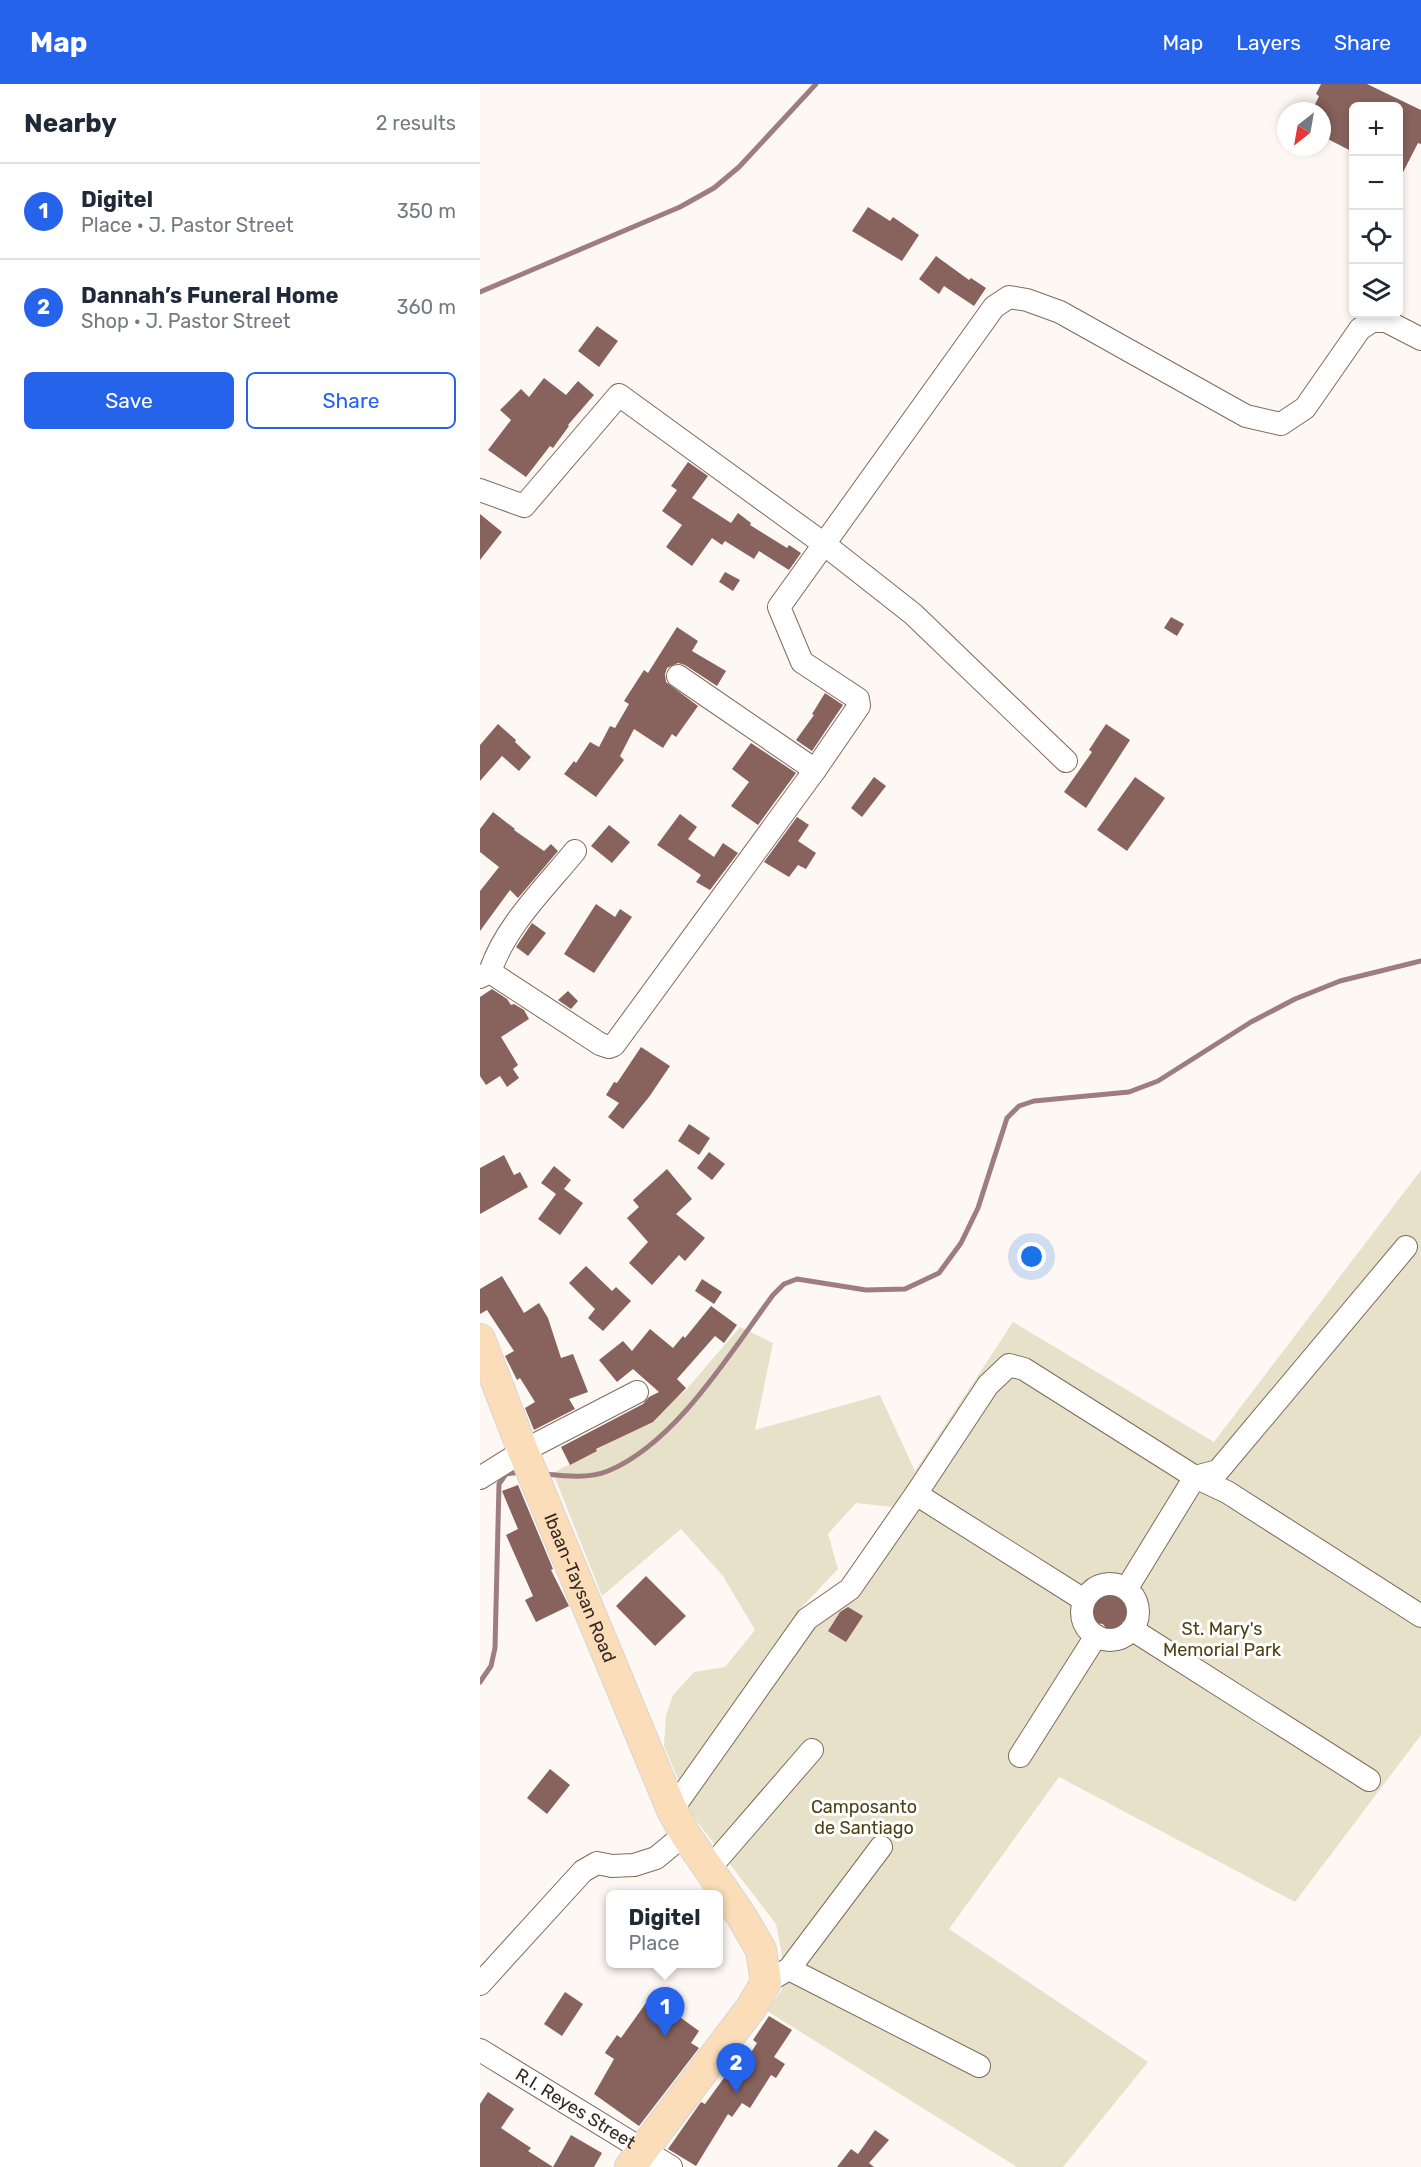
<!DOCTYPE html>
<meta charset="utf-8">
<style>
:root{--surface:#fff;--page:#f2f2f3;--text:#1f2937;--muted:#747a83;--line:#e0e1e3;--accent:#2563eb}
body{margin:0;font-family:Rubik,sans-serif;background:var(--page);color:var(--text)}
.controls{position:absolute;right:18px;top:18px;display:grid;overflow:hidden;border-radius:9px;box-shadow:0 3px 9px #0003}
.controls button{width:54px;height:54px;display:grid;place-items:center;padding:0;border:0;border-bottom:2px solid var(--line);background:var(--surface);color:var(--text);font:30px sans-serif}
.compass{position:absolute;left:797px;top:18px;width:54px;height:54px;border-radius:50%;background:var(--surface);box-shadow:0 3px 9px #0003;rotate:211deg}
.you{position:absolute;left:552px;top:1173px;width:21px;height:21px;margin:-15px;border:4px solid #fff;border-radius:50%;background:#1a73e8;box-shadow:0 0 0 9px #1a73e833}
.badge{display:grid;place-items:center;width:39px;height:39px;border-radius:50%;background:var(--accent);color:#fff;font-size:20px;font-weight:700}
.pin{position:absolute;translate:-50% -50px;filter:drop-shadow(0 2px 3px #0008)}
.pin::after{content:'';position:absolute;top:32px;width:21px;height:18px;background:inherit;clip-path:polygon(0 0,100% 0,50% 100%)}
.popup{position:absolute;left:126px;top:1806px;width:117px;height:78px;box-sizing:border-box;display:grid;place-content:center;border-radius:9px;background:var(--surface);filter:drop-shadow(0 2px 4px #0005);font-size:20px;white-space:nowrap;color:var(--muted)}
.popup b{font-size:22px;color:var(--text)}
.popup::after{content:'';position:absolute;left:50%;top:100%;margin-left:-12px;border:12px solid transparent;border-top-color:var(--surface)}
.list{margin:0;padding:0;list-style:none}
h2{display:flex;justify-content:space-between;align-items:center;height:78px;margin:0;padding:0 24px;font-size:26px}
h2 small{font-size:20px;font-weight:400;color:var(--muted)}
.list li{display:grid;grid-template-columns:39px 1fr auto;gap:18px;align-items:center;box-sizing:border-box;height:96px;padding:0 24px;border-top:2px solid var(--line)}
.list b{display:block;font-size:22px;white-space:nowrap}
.list p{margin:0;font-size:20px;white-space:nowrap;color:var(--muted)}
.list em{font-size:20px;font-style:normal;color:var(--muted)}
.actions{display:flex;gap:12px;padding:18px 24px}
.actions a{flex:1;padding:14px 0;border:2px solid var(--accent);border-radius:9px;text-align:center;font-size:21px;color:var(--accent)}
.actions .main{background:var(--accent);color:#fff}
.icon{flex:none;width:33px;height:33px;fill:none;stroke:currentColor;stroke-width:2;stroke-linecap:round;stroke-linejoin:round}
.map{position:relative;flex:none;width:941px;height:2083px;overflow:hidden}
header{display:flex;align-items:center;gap:36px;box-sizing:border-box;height:84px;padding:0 30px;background:var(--accent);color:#fff}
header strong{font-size:28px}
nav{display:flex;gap:33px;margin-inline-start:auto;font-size:21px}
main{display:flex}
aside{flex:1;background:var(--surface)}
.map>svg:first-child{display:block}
.green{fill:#e8e1c9}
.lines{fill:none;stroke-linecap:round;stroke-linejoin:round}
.stream{stroke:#9e7c80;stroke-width:5}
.building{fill:#88625c}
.minor-casing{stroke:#83695a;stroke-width:24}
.major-casing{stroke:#d6d4d3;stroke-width:32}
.minor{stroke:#fff;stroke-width:22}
.major{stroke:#fbdeb9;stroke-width:30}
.labels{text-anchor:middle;stroke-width:6;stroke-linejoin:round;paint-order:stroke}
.street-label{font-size:18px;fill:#342822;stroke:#fff}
.park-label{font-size:18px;fill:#4d4113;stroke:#fff}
</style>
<header>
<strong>Map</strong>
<nav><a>Map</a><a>Layers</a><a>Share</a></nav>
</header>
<main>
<aside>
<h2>Nearby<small>2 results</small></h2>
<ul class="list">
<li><span class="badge">1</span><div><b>Digitel</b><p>Place · J. Pastor Street</p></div><em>350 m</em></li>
<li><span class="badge">2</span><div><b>Dannah’s Funeral Home</b><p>Shop · J. Pastor Street</p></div><em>360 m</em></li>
</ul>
<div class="actions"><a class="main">Save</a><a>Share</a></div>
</aside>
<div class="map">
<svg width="941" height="2083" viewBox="0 0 941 2083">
<rect width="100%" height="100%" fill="#fef8f4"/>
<path class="green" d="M941 1086V1651L815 1818 579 1693 469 1845 668 1978 583 2083H537L287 1927 302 1905 304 1882 296 1840 202 1718 333 1546 412 1423 376 1419 348 1450 358 1485 321 1524 201 1702 184 1662 186 1631 193 1611 214 1588 245 1583 275 1546 243 1492 201 1445 122 1512 73 1389 163 1341 205 1307 260 1243 293 1259 275 1346 400 1311 435 1387 533 1238 734 1358Z"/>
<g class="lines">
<g class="stream">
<path d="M0 208 200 123 234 104 259 83 336 0"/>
<path d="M64 1390C84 1392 108 1395 128 1387 196 1359 250 1269 293 1211L304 1200 317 1195 386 1206 425 1205 459 1189 481 1159 498 1124 527 1034 539 1022 554 1017 649 1008 678 997 771 938 815 915 860 897 941 877"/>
<path d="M0 1598 11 1582 15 1564 19 1400 26 1390 40 1388"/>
</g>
</g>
<g class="building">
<path d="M841 0H887L941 26V60L938 59 918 98V22H873V68L842 52V27H832L839 12 836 10Z"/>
<path d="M388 123 410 137 413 133 439 151 422 177 372 147Z"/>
<path d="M456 172 489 196 491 194 506 204 494 222 464 202 459 210 439 195Z"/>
<path d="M117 242 138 257 119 283 98 267Z"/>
<path d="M64 294 86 311 98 297 114 311 88 341 89 342 73 364 70 362 46 393 8 366 31 336 20 326 41 305 49 313Z"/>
<path d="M208 378 228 392 212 414 251 439 258 429 271 439 270 441 307 464 309 461 321 469 309 486 279 467 274 475 245 457 242 461 232 454 212 482 186 463 202 441 182 427 197 406 191 402Z"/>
<path d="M0 430 22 448 0 476Z"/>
<path d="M245 488 260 496 253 507 239 498Z"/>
<path d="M691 533 704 540 697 552 684 544Z"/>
<path d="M197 543 218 557 212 567 246 587 237 602 205 581 198 579 187 584 185 590 186 598 218 622 196 653 192 650 183 664 154 645 140 672 144 676 116 713 84 690 94 677 96 679 110 658 119 663 130 642 135 644 149 620 144 617 164 586 168 589Z"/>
<path d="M345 609 363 621 332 667 316 656 334 631 332 630Z"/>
<path d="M18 640 36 656 35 658 51 673 39 687 22 672 0 697V661Z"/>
<path d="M626 640 650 656 606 724 584 708 612 668 609 666Z"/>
<path d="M271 659 316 689 278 741 251 722 269 698 252 685Z"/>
<path d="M394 693 406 702 382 733 371 724Z"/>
<path d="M655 693 685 714 647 767 617 746Z"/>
<path d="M13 728 35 745 34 746 64 767 71 760 78 767 38 814 30 806 0 847V807L19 783 0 768V745Z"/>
<path d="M200 730 217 743 208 755 234 773 243 759 258 769 230 806 216 798 221 791 177 761Z"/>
<path d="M317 733 329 741 318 757 336 769 326 785 318 781 309 793 284 778Z"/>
<path d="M129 741 150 758 132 779 111 762Z"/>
<path d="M116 820 135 833 140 825 152 833 114 889 84 870Z"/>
<path d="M52 839 66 849 48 872 36 863Z"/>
<path d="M12 905 27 915 31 921 34 920 44 926 49 935 21 953 38 981 33 985 39 994 27 1003 20 992 6 1001 0 992V913Z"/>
<path d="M88 907 98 917 91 925 78 916Z"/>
<path d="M161 963 190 982 169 1013 143 1045 128 1033 139 1019 126 1011 134 998 137 999Z"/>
<path d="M209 1040 230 1054 219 1071 198 1057Z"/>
<path d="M229 1068 245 1080 232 1096 217 1084Z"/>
<path d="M24 1071 34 1091 40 1088 48 1103 0 1130V1084Z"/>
<path d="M74 1082 91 1096 84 1105 103 1119 80 1151 58 1135 76 1110 61 1099Z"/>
<path d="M187 1085 212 1115 196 1130 225 1154 205 1177 199 1171 172 1201 149 1179 168 1158 147 1134 159 1123 153 1116Z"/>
<path d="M106 1182 132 1207 136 1203 151 1217 123 1247 108 1234 115 1225 89 1199Z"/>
<path d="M22 1192 44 1229 59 1219 68 1234 81 1274 93 1270 108 1308 89 1315 95 1325 54 1346 45 1324 55 1318 40 1294 37 1296 25 1272 34 1267 7 1226 0 1230V1205Z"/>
<path d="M222 1195 242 1208 234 1220 215 1207Z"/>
<path d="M231 1222 257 1241 244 1259 235 1252 197 1295 206 1304 173 1338 116 1365 117 1367 90 1381 81 1363 163 1320 169 1313 179 1308 153 1285 137 1298 119 1276 143 1257 152 1267 170 1245 193 1264 203 1252 205 1254Z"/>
<path d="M38 1401 73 1485 71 1486 89 1522 56 1538 45 1516 53 1512 26 1451 38 1445 22 1407Z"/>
<path d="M166 1492 206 1532 175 1562 136 1522Z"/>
<path d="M628 1508H635L639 1515 648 1517 651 1524 650 1533 642 1538 640 1546 635 1548 628 1547 623 1540 615 1539 611 1531 618 1512Z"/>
<path d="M368 1523 383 1532 366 1558 348 1547 360 1528Z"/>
<path d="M70 1685 90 1701 67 1730 47 1714Z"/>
<path d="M85 1908 103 1920 82 1952 64 1940Z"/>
<path d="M171 1912 219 1947 211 1959 219 1964 159 2042 114 2010 134 1975 125 1969 126 1967 137 1951 141 1954Z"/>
<path d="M289 1932 312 1946 294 1973 305 1980 296 1994 291 1991 270 2024 262 2019 252 2033 248 2030 216 2082 188 2065 221 2018 225 2020 249 1987 256 1992 277 1959 273 1956Z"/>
<path d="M8 2008 34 2025 21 2044 51 2064 48 2067 73 2083H0V2020Z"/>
<path d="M395 2046 409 2056 389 2079 394 2083H357L371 2065 378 2070Z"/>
<path d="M91 2051 122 2069 114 2083H73Z"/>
</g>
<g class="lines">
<g class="minor-casing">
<g id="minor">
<path d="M0 406 44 422 139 311 344 460 433 530 586 677"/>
<path d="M198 592 335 686"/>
<path d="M10 888C25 842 65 804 95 767"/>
<path d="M0 893 10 888 120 960 129 963 134 961 335 686 379 622 378 615 322 578 299 523 514 223 529 213 547 216 580 228 766 332 801 340 825 324 880 245 892 237H906L941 255"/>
<path d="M0 1394 43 1367 157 1308"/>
<path d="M436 1410 604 1516"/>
<circle cx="630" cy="1528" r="28"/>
<path d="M647 1504 715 1393 738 1387 926 1163"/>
<path d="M653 1546 889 1696"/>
<path d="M540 1672 616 1552"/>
<path d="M192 1726 327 1535 370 1505 436 1410 508 1301 529 1281 544 1285 715 1393 747 1408 941 1532"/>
<path d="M229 1785 332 1666"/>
<path d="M309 1885 401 1763"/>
<path d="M286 1898 309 1885 499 1982"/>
<path d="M0 1900 103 1787 117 1779 132 1782 154 1781 176 1774 205 1750"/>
<path id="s1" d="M0 1966 191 2083"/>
</g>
</g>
<g class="major-casing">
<g id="major">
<path id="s2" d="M0 1255 43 1367 192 1726 205 1750 262 1833 281 1866 286 1898 271 1924 150 2083"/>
</g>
</g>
<use href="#minor" class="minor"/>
<use href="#major" class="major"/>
</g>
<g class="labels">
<g class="street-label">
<text dy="6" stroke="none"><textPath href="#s2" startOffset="268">Ibaan-Taysan Road</textPath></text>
<text dy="6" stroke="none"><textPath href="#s1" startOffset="112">R.I. Reyes Street</textPath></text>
</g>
<g class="park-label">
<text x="742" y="1551">St. Mary's<tspan x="742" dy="21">Memorial Park</tspan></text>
<text x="384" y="1729">Camposanto<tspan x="384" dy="21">de Santiago</tspan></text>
</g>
</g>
</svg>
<div class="controls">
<button>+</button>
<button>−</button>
<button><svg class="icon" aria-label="locate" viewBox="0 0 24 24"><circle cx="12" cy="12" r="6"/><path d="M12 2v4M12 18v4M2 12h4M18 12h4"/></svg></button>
<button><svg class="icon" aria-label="layers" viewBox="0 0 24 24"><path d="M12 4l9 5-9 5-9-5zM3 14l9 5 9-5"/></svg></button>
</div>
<svg class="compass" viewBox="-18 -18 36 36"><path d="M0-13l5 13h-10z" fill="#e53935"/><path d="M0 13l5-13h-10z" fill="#747a83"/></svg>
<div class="you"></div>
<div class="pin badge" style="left:185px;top:1953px">1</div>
<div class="popup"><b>Digitel</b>Place</div>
<div class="pin badge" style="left:256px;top:2009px">2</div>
</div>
</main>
